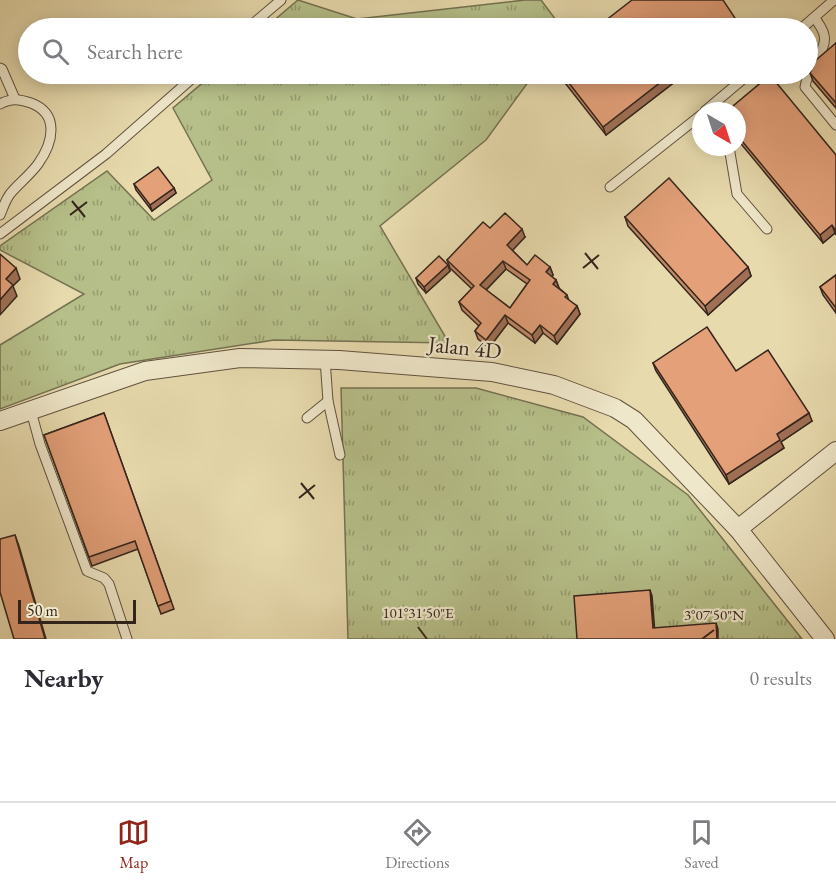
<!DOCTYPE html>
<meta charset="utf-8">
<style>
:root{--surface:#fff;--page:#f7f7f7;--text:#2b2b33;--muted:#7c7c81;--line:#e1e1e2;--accent:#8f2418}
body{margin:0;font-family:"EB Garamond",serif;background:var(--page);color:var(--text)}
.compass{position:absolute;left:692px;top:102px;width:54px;height:54px;border-radius:50%;background:var(--surface);box-shadow:0 3px 15px #0003;rotate:141deg}
.scale{position:absolute;left:18px;bottom:15px;width:118px;box-sizing:border-box;padding-left:6px;border:3px solid #34251c;border-top:0;font-size:16px;line-height:21px;white-space:nowrap;color:#34251c;-webkit-text-stroke:4px #efe7ca;paint-order:stroke}
.list{margin:0;padding:0;list-style:none}
h2{display:flex;justify-content:space-between;align-items:center;height:78px;margin:0;padding:0 24px;font-size:26px}
h2 small{font-size:20px;font-weight:400;color:var(--muted)}
.icon{flex:none;width:33px;height:33px;fill:none;stroke:currentColor;stroke-width:2;stroke-linecap:round;stroke-linejoin:round}
.map{position:relative;flex:none;width:836px;height:639px;overflow:hidden}
.search{position:absolute;background:var(--surface);box-shadow:0 3px 15px #0003;left:18px;right:18px;top:18px;height:66px;display:flex;align-items:center;gap:15px;box-sizing:border-box;padding:0 21px;border-radius:33px;color:var(--muted);font-size:22px}
.sheet{height:162px;background:var(--surface)}
nav{display:flex;justify-content:space-around;align-items:center;box-sizing:border-box;height:84px;border-top:2px solid var(--line);background:var(--surface);font-size:16px;color:var(--muted)}
nav a{display:grid;justify-items:center;gap:3px}
nav .on{color:var(--accent)}
.map>svg:first-child{display:block}
.grass{fill:url(#grass-tufts);stroke:#757252;stroke-width:1.5}
.lines{fill:none;stroke-linecap:round;stroke-linejoin:round}
.lane-casing{stroke:#615240;stroke-width:11}
.street-casing{stroke:#615240;stroke-width:20}
.lane{stroke:#efe7ca;stroke-width:9}
.street{stroke:#efe7ca;stroke-width:18}
.wall{fill:#c38a68;stroke:#34251c;stroke-width:1.5;fill-rule:evenodd}
.shaded-wall{fill:#9f7055;stroke:#34251c;stroke-width:1.5}
.building{fill:#e3a079;stroke:#34251c;stroke-width:1.5;fill-rule:evenodd}
.ticks{fill:none;stroke:#34251c;stroke-width:2}
.labels{text-anchor:middle;stroke-width:4.5;stroke-linejoin:round;paint-order:stroke}
.street-label{font-size:22px;fill:#34251c;stroke:#efe7ca}
.ticks-label{font-size:15px;text-anchor:middle;fill:#34251c;stroke:#efe7ca;stroke-width:4.5;stroke-linejoin:round;paint-order:stroke}
</style>
<div class="map">
<svg width="836" height="639" viewBox="0 0 836 639">
<defs>
<pattern id="grass-tufts" width="24" height="20" patternUnits="userSpaceOnUse" patternTransform="scale(1.5)"><rect width="24" height="20" fill="#b6bf89"/><path d="M3 7l-1-3M5 7V3M7 7l1-3M15 17l-1-3M17 17v-4M19 17l1-3" fill="none" stroke="#959b6f"/></pattern>
</defs>
<rect width="100%" height="100%" fill="#e7daad"/>
<filter id="stains"><feTurbulence type="fractalNoise" baseFrequency=".00333" numOctaves="4"/><feColorMatrix values="0 0 0 0 .2 0 0 0 0 .09 0 0 0 0 .02 0 0 0 .5 -.17"/></filter>
<radialGradient id="worn" r=".72"><stop offset=".6" stop-color="#630" stop-opacity="0"/><stop offset="1" stop-color="#630" stop-opacity=".3"/></radialGradient>
<g class="grass">
<path d="M298 0 357 19 525 0H541L562 28H265Z"/>
<path d="M213 74H534L486 140 380 226 449 343 274 340 120 364 0 409V345L84 294 0 250V246L107 171 154 220 212 180 173 108Z"/>
<path d="M341 388H476L583 417 688 495 802 639H348Z"/>
</g>
<g class="lines">
<g class="lane-casing">
<g id="lane">
<path d="M815 18C818 23 823 29 824 35 828 50 807 68 805 87L836 125"/>
<path d="M248 28 281 0"/>
<path d="M802 28 834 0"/>
<path d="M0 68 2 69 15 99"/>
<path d="M0 104C11 98 19 99 31 103 60 114 53 143 38 164 30 175 18 184 10 194 5 201 3 208 0 215"/>
<path d="M705 111 749 74"/>
<path d="M729 147 737 194 767 229"/>
<path d="M610 187 701 115"/>
<path d="M0 234 106 154 197 74"/>
<path d="M325 359 328 401 340 455"/>
<path d="M31 411 40 444 87 571 104 578 109 584 127 639"/>
<path d="M307 418 328 401"/>
</g>
</g>
<g class="street-casing">
<g id="street">
<path d="M0 421 145 371 240 358 339 360 492 372 554 385 615 408 634 420 738 529 825 639"/>
<path d="M738 529 836 451"/>
</g>
</g>
<use href="#lane" class="lane"/>
<use href="#street" class="street"/>
</g>
<g class="wall">
<path d="M836 43V108L813 81 810 73Z"/>
<path d="M558 74H685L606 135Z"/>
<path d="M737 111 836 155V235L835 233 823 243 737 139Z"/>
<path d="M134 184 174 188 176 193 152 211 136 190Z"/>
<path d="M625 217 748 267 751 276 708 315 628 226Z"/>
<path d="M490 228 525 237 512 250 527 265 550 267 553 275 552 277 556 280 559 288 567 295 569 301 577 306 580 314 557 344 543 333 535 343 508 323 489 348 478 339 475 331 479 326 462 310 459 302 472 289 450 268 447 260ZM506 269 527 284 510 308 486 290Z"/>
<path d="M448 265 450 271 426 293 418 284 416 278Z"/>
<path d="M836 275V313L823 295 820 287Z"/>
<path d="M653 363 736 371 812 421 781 442 784 448 729 484 656 371Z"/>
<path d="M104 413 174 609 161 614 138 549 92 566 44 435Z"/>
</g>
<g class="shaded-wall">
<path d="M739 24 741 28H733Z"/>
<path d="M671 74H685L606 135 603 127Z"/>
<path d="M174 188 176 193 152 211 150 205Z"/>
<path d="M832 225 835 233 823 243 820 235Z"/>
<path d="M522 229 525 237 510 253 507 245Z"/>
<path d="M503 261 506 269 483 293 480 285Z"/>
<path d="M448 265 450 271 426 293 424 287Z"/>
<path d="M550 267 553 275 549 280 546 272Z"/>
<path d="M748 267 751 276 708 315 705 306Z"/>
<path d="M16 268 20 279 13 286 17 296 0 315V300L6 279Z"/>
<path d="M556 280 559 288 556 292 553 284Z"/>
<path d="M577 306 580 314 557 344 554 336Z"/>
<path d="M505 315 508 323 489 348 486 340Z"/>
<path d="M540 325 543 333 535 343 532 335Z"/>
<path d="M809 413 812 421 781 442 784 448 729 484 726 475 777 434Z"/>
<path d="M15 535 19 546 46 639H45Z"/>
<path d="M650 590 652 596 655 633 653 628Z"/>
<path d="M716 623 718 629V639H717Z"/>
</g>
<g class="building">
<path d="M632 0H723L739 24 733 28H596Z"/>
<path d="M836 43V103L810 73 816 60Z"/>
<path d="M562 74H671L603 127Z"/>
<path d="M770 75 836 155V231L832 225 820 235 737 135V111H727Z"/>
<path d="M158 167 174 188 150 205 134 184Z"/>
<path d="M669 178 748 267 705 306 625 217Z"/>
<path d="M505 213 522 229 507 245 527 265 535 255 550 267 546 272 556 280 553 284 567 295 565 297 577 306 554 336 540 325 532 335 505 315 486 340 475 331 481 323 459 302 474 286 447 260 483 222 490 228ZM503 261 530 280 510 308 480 285Z"/>
<path d="M0 254 16 268 6 279 13 285 0 300Z"/>
<path d="M439 256 448 265 424 287 416 278Z"/>
<path d="M836 275V308L820 287Z"/>
<path d="M707 327 736 371 768 350 809 413 777 434 780 440 726 475 653 363Z"/>
<path d="M104 413 171 601 158 606 135 541 89 557 44 435Z"/>
<path d="M15 535 45 639H14L0 592V539Z"/>
<path d="M650 590 653 628 716 623 717 639H577L574 596Z"/>
</g>
<path class="ticks" d="M72 201 85 217M70 215 87 202M585 253 598 269M583 268 599 255M301 483 314 499M299 498 315 485M418 627 427 639M702 639 714 630"/>
<g class="labels">
<g class="street-label">
<text transform="translate(465 347) rotate(6)" y="8">Jalan 4D</text>
</g>
</g>
<g class="ticks-label">
<text x="418" y="618">101°31'50"E</text>
<text x="714" y="620">3°07'50"N</text>
</g>
<rect width="100%" height="100%" filter="url(#stains)"/>
<rect width="100%" height="100%" fill="url(#worn)"/>
</svg>
<svg class="compass" viewBox="-18 -18 36 36"><path d="M0-13l5 13h-10z" fill="#e53935"/><path d="M0 13l5-13h-10z" fill="#7c7c81"/></svg>
<div class="scale">50 m</div>
<div class="search"><svg class="icon" aria-label="search" viewBox="0 0 24 24"><circle cx="10" cy="10" r="6"/><path d="M15 15l6 6"/></svg>Search here</div>
</div>
<section class="sheet">
<h2>Nearby<small>0 results</small></h2>
<ul class="list">
</ul>
</section>
<nav>
<a class="on"><svg class="icon" aria-label="map" viewBox="0 0 24 24"><path d="M3 6l6-2 6 2 6-2v14l-6 2-6-2-6 2zM9 4v14M15 6v14"/></svg>Map</a>
<a><svg class="icon" aria-label="directions" viewBox="0 0 24 24"><path d="M12 3l9 9-9 9-9-9zM9 14v-3h6M13 9l2 2-2 2"/></svg>Directions</a>
<a><svg class="icon" aria-label="saved" viewBox="0 0 24 24"><path d="M7 4h10v16l-5-4-5 4z"/></svg>Saved</a>
</nav>
